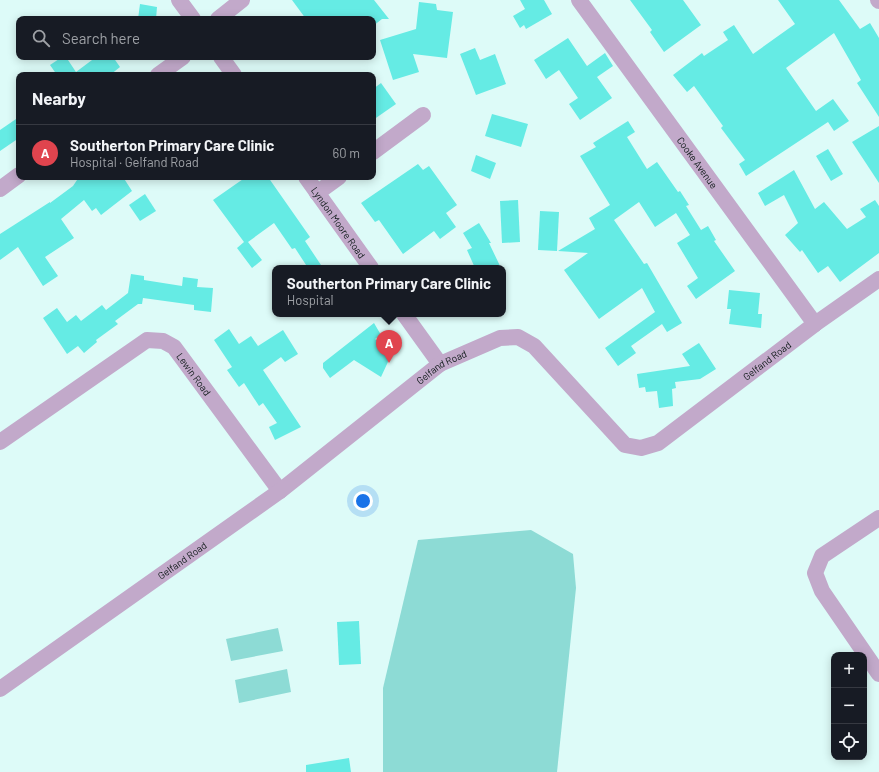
<!DOCTYPE html>
<meta charset="utf-8">
<style>
:root{--surface:#171b24;--page:#242831;--text:#f1f3f6;--muted:#9ea1a6;--line:#363941;--accent:#c5a0d3}
body{margin:0;font-family:Barlow,sans-serif;background:var(--page);color:var(--text)}
.controls{position:absolute;right:12px;bottom:12px;display:grid;overflow:hidden;border-radius:8px;box-shadow:0 2px 10px #0003}
.controls button{width:36px;height:36px;display:grid;place-items:center;padding:0;border:0;border-bottom:1px solid var(--line);background:var(--surface);color:var(--text);font:20px sans-serif}
.you{position:absolute;left:363px;top:501px;width:14px;height:14px;margin:-10px;border:3px solid #fff;border-radius:50%;background:#1a73e8;box-shadow:0 0 0 6px #1a73e833}
.badge{display:grid;place-items:center;width:26px;height:26px;border-radius:50%;background:var(--accent);color:#fff;font-size:13px;font-weight:700}
.pin{position:absolute;translate:-50% -33px;filter:drop-shadow(0 1px 2px #0008)}
.pin::after{content:'';position:absolute;top:21px;width:14px;height:12px;background:inherit;clip-path:polygon(0 0,100% 0,50% 100%)}
.popup{position:absolute;left:272px;top:265px;width:234px;height:52px;box-sizing:border-box;display:grid;place-content:center;border-radius:8px;background:var(--surface);filter:drop-shadow(0 1px 3px #0005);font-size:13px;white-space:nowrap;color:var(--muted)}
.popup b{font-size:15px;color:var(--text)}
.popup::after{content:'';position:absolute;left:50%;top:100%;margin-left:-8px;border:8px solid transparent;border-top-color:var(--surface)}
.list{margin:0;padding:0;list-style:none}
h2{display:flex;justify-content:space-between;align-items:center;height:52px;margin:0;padding:0 16px;font-size:17px}
h2 small{font-size:13px;font-weight:400;color:var(--muted)}
.list li{display:grid;grid-template-columns:26px 1fr auto;gap:12px;align-items:center;box-sizing:border-box;height:56px;padding:0 16px;border-top:1px solid var(--line)}
.list b{display:block;font-size:15px;white-space:nowrap}
.list p{margin:0;font-size:13px;white-space:nowrap;color:var(--muted)}
.list em{font-size:13px;font-style:normal;color:var(--muted)}
.icon{flex:none;width:22px;height:22px;fill:none;stroke:currentColor;stroke-width:2;stroke-linecap:round;stroke-linejoin:round}
.map{position:relative;flex:none;width:879px;height:772px;overflow:hidden}
.search{position:absolute;background:var(--surface);box-shadow:0 2px 10px #0003;left:16px;top:16px;width:360px;height:44px;display:flex;align-items:center;gap:10px;box-sizing:border-box;padding:0 14px;border-radius:8px;color:var(--muted);font-size:15px}
.panel{position:absolute;background:var(--surface);box-shadow:0 2px 10px #0003;left:16px;top:72px;width:360px;height:108px;border-radius:8px}
.map>svg:first-child{display:block}
.green{fill:#8ddbd5}
.building{fill:#65ebe4}
.lines{fill:none;stroke-linecap:round;stroke-linejoin:round}
.street{stroke:#c2a9ca;stroke-width:16}
.labels{text-anchor:middle;stroke-width:3.5;stroke-linejoin:round;paint-order:stroke}
.street-label{font-size:10px;fill:#0f1a19;stroke:#ddfbf8}
</style>
<div class="map">
<svg width="879" height="772" viewBox="0 0 879 772">
<rect width="100%" height="100%" fill="#ddfbf8"/>
<g class="green">
<path d="M531 530 573 554 576 588 557 772H383V688L418 540Z"/>
<path d="M278 628 283 651 231 661 226 639Z"/>
<path d="M287 669 291 692 239 703 235 680Z"/>
</g>
<g class="building">
<path d="M292 0H374L389 19H382L373 26V19H306Z"/>
<path d="M520 0H544L552 14 526 29 524 25 520 28 513 16 525 9Z"/>
<path d="M630 0H683L701 25 664 52 650 32 652 30Z"/>
<path d="M778 0H839L860 29 870 23 879 38V117L857 83 861 80 834 33 786 68 816 111 833 99 849 121 834 131 828 122 746 176 739 164 745 160 721 128 723 126 694 86 687 92 673 75 702 53 704 56 728 40 723 32 734 25 753 54 795 24Z"/>
<path d="M419 2 436 4 437 10 453 12 447 58 413 54 419 72 393 80 380 40 416 29Z"/>
<path d="M140 4 157 7 156 19H138Z"/>
<path d="M568 38 587 66 605 53 613 66 597 77 612 98 580 120 569 104 578 98 559 70 546 79 534 60Z"/>
<path d="M475 48 480 60 495 54 506 84 476 95 460 54Z"/>
<path d="M62 57H66L76 72 96 57H113L120 67 110 75H57L50 65Z"/>
<path d="M381 83 396 104 373 120V89Z"/>
<path d="M492 114 528 124 521 147 485 136Z"/>
<path d="M19 117V138L0 151V130Z"/>
<path d="M628 121 635 132 627 137 647 169 657 162 678 192 680 191 689 205 686 206 701 230 708 226 716 240 714 241 735 271 696 299 687 286 698 278 677 243 690 235 676 213 655 227 639 202 614 220 644 264 647 263 682 323 667 332 662 324 631 346 636 353 618 366 605 348 655 312 642 288 599 319 564 270 588 253 558 251 595 229 589 218 610 205 580 156 596 147 593 143Z"/>
<path d="M879 126V183L852 142Z"/>
<path d="M828 149 843 174 831 181 816 156Z"/>
<path d="M476 155 496 163 490 179 471 171Z"/>
<path d="M418 164 423 170 429 166 457 205 446 213 456 227 440 239 434 231 403 254 379 220 375 222 361 203Z"/>
<path d="M794 170 815 209 824 202 847 229 866 217 860 209 875 200 879 206V253L840 282 828 266 818 273 802 250 800 252 785 235 798 223 784 195 765 206 758 193Z"/>
<path d="M79 177H123L132 191 101 215 96 208 92 211 84 200 61 219 74 238 45 257 58 276 43 286 18 247 0 260V234L50 202V203L73 186Z"/>
<path d="M246 177H268L310 237 305 241 323 268H308L295 248 292 249 274 223 248 242 262 260 252 268 237 248 244 242 213 200Z"/>
<path d="M145 194 156 211 140 221 129 205Z"/>
<path d="M518 200 520 242 502 243 500 201Z"/>
<path d="M540 211 559 212 557 251 538 250Z"/>
<path d="M479 223 491 243H489L501 268H475L467 250 472 248 463 233Z"/>
<path d="M131 274 144 276V280L182 286 183 277 198 279 197 287 213 288 211 312 194 310V305L143 298 142 304H138L115 321 118 324 96 340 97 342 84 353 78 346 67 354 43 318 57 308 67 322 76 315 81 321 102 305 106 310 128 293Z"/>
<path d="M729 290 760 293 758 314H762L761 328 729 324 731 309H727Z"/>
<path d="M374 323 381 335 375 339 393 351 381 377 354 360 330 378 323 368V363Z"/>
<path d="M229 329 239 344 251 336 258 346 283 330 298 354 285 362 281 357 263 370 301 427 275 440 269 427 277 423 263 403 259 406 244 383 239 387 227 370 232 367 214 340Z"/>
<path d="M699 343 716 369 700 379 675 382 676 388 672 389 673 406 659 408 657 391 646 392 645 387 639 388 637 374 690 366 682 354Z"/>
<path d="M359 621 361 664 339 665 337 622Z"/>
<path d="M349 758 351 772H306V765Z"/>
</g>
<g class="lines">
<g class="street">
<path d="M179 0 193 19"/>
<path id="s1" d="M579 0 815 324"/>
<path d="M878 0 879 1"/>
<path d="M218 19 242 0"/>
<path d="M221 57 234 75"/>
<path d="M158 75 183 57"/>
<path d="M373 152 423 115"/>
<path id="s2" d="M306 177 371 268"/>
<path d="M0 189 19 175"/>
<path d="M317 193 339 177"/>
<path d="M404 314 440 364"/>
<path id="s3" d="M0 442 147 340 163 341 174 347 280 491"/>
<path d="M879 518 822 556 815 573 822 591 879 674"/>
<path id="s4" d="M0 689 280 491 440 364 500 338 518 337 534 346 625 445 641 448 658 443 815 324 879 279"/>
</g>
</g>
<g class="labels">
<g class="street-label">
<text dy="4" stroke="none"><textPath href="#s1" startOffset="201">Cooke Avenue</textPath></text>
<text dy="4" stroke="none"><textPath href="#s2" startOffset="56">Lyndon Moore Road</textPath></text>
<text dy="4" stroke="none"><textPath href="#s4" startOffset="954">Gelfand Road</textPath></text>
<text dy="4" stroke="none"><textPath href="#s4" startOffset="547">Gelfand Road</textPath></text>
<text dy="4" stroke="none"><textPath href="#s3" startOffset="241">Lewin Road</textPath></text>
<text dy="4" stroke="none"><textPath href="#s4" startOffset="223">Gelfand Road</textPath></text>
</g>
</g>
</svg>
<div class="controls">
<button>+</button>
<button>−</button>
<button><svg class="icon" aria-label="locate" viewBox="0 0 24 24"><circle cx="12" cy="12" r="6"/><path d="M12 2v4M12 18v4M2 12h4M18 12h4"/></svg></button>
</div>
<div class="you"></div>
<div class="pin badge" style="left:389px;top:363px;background:#e0444e">A</div>
<div class="popup"><b>Southerton Primary Care Clinic</b>Hospital</div>
<div class="search"><svg class="icon" aria-label="search" viewBox="0 0 24 24"><circle cx="10" cy="10" r="6"/><path d="M15 15l6 6"/></svg>Search here</div>
<section class="panel">
<h2>Nearby<small></small></h2>
<ul class="list">
<li><span class="badge" style="background:#e0444e">A</span><div><b>Southerton Primary Care Clinic</b><p>Hospital · Gelfand Road</p></div><em>60 m</em></li>
</ul>
</section>
</div>
